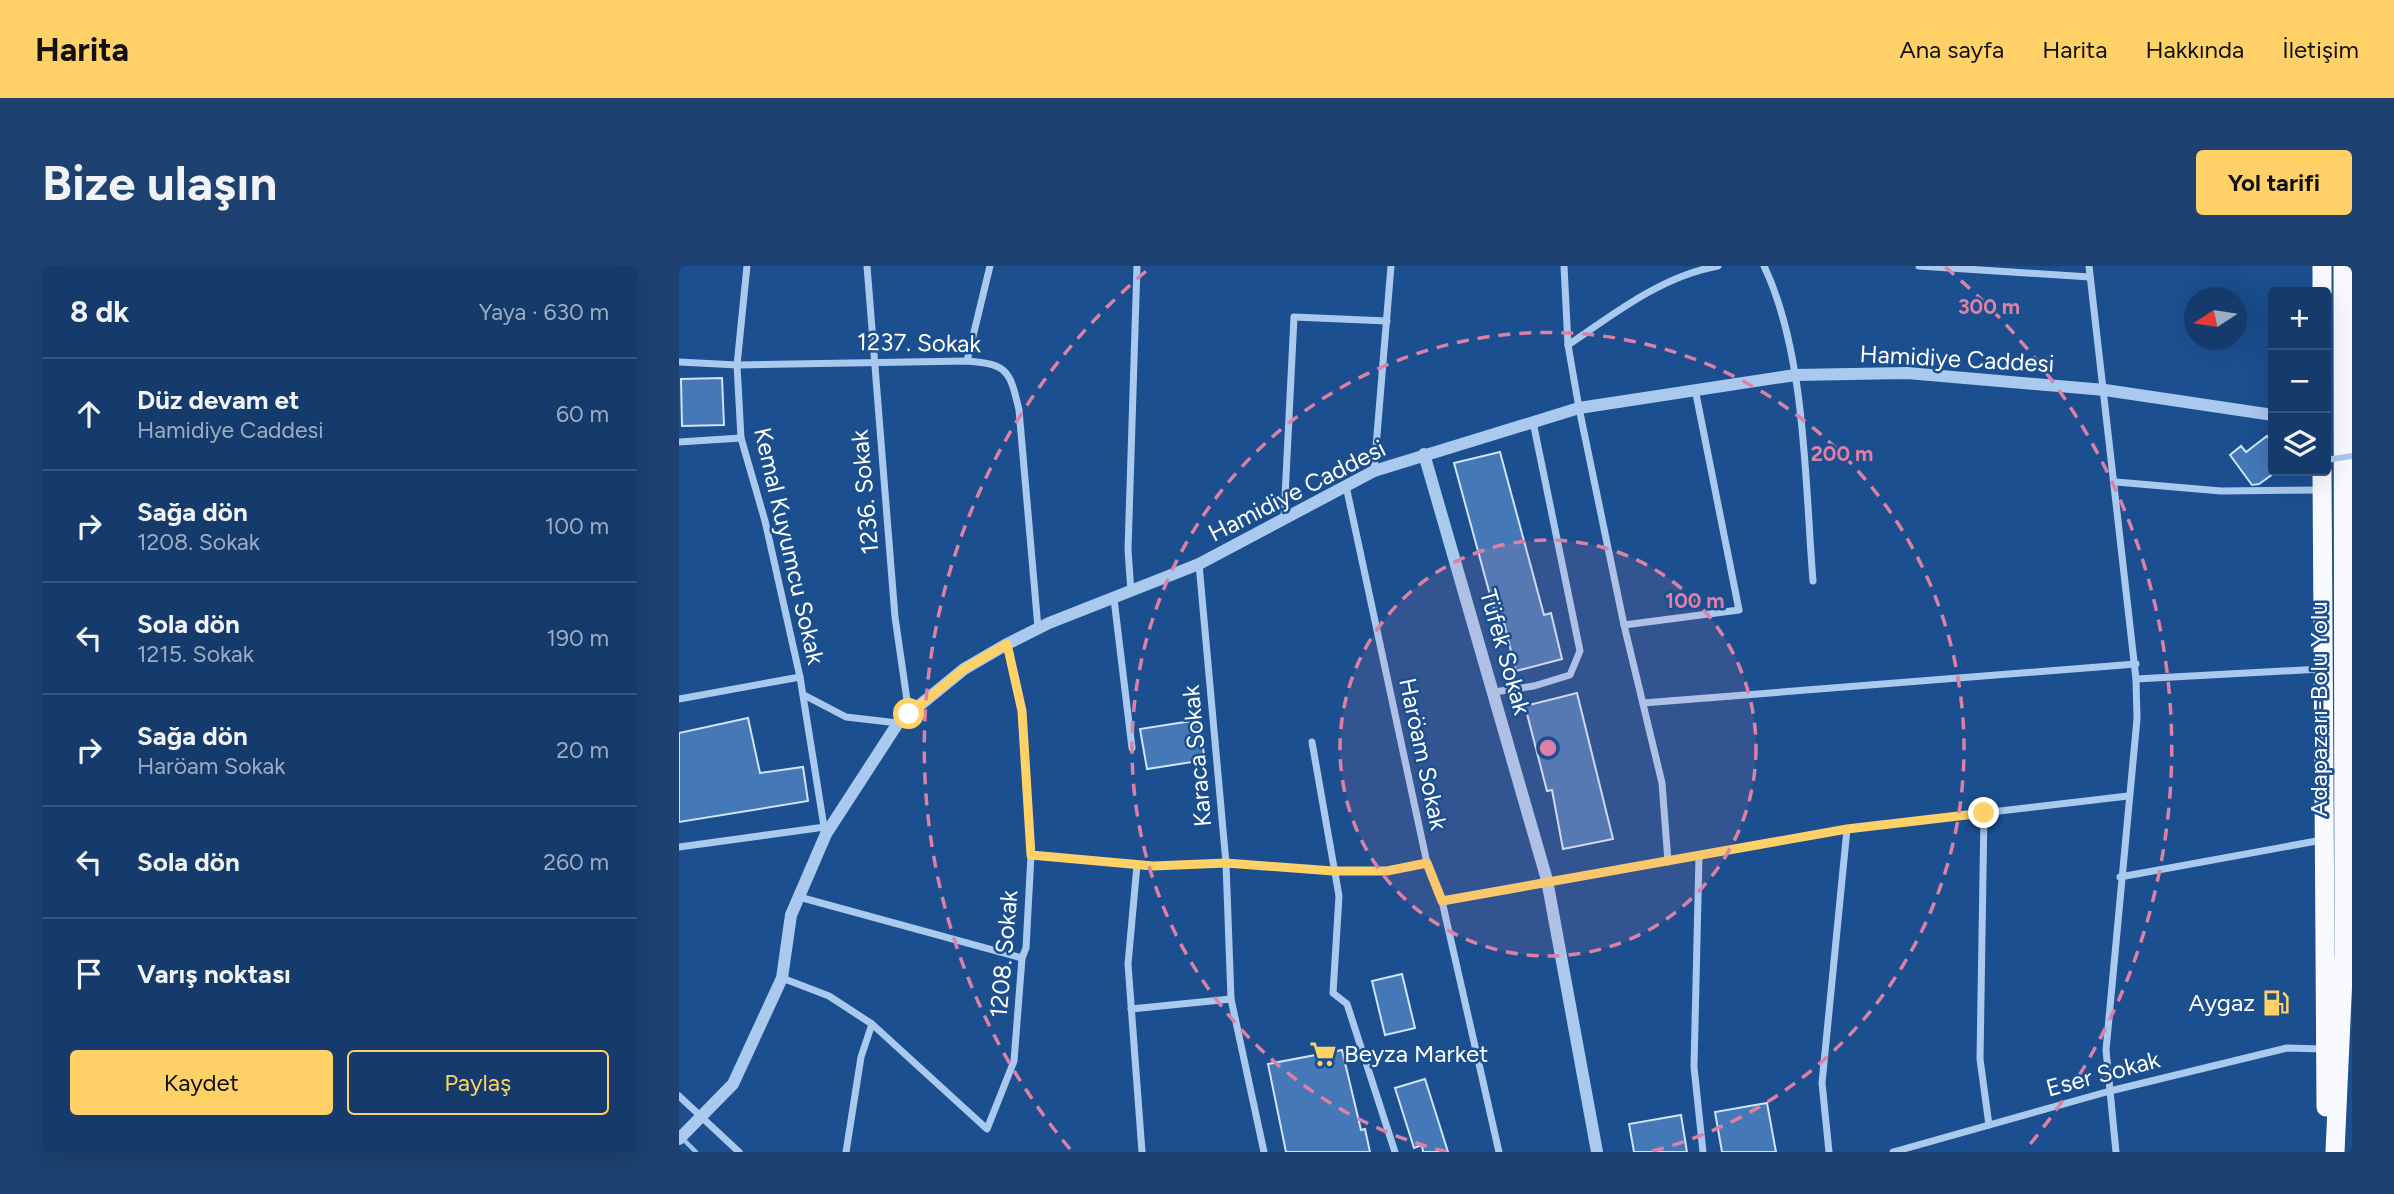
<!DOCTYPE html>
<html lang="tr">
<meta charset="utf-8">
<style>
:root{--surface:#143b6b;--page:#1d4271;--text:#f1f3f6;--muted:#9dadc1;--line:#33557e;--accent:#ffd166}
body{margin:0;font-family:Figtree,sans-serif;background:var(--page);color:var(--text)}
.controls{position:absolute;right:21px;top:21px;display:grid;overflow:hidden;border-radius:7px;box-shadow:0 7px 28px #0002}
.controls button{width:63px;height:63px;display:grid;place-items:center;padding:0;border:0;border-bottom:2px solid var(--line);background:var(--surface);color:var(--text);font:35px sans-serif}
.compass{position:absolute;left:1505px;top:21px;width:63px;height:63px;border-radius:50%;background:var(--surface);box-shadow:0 7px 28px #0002;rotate:258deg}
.stop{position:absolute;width:21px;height:21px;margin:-16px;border:5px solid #ffd166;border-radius:50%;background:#fff}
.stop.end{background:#ffd166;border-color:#fff;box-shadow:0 2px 7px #0008}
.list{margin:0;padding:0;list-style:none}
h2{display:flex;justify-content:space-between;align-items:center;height:91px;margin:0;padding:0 28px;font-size:30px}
h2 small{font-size:23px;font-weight:400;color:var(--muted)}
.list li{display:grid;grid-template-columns:46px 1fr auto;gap:21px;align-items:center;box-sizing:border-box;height:112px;padding:0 28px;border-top:2px solid var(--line)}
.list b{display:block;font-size:26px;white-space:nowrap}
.list p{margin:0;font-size:23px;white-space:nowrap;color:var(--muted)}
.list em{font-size:23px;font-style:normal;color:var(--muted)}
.actions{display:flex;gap:14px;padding:21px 28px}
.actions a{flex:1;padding:16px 0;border:2px solid var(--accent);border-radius:7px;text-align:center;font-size:24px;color:var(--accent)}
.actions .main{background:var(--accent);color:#111}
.icon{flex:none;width:38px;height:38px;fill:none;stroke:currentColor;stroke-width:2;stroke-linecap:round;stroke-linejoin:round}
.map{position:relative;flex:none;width:1673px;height:886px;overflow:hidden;border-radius:7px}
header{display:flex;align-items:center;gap:42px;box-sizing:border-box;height:98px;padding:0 35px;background:var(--accent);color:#111}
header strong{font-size:33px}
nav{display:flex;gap:38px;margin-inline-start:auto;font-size:24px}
.intro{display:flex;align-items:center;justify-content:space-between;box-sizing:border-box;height:168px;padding:0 42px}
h1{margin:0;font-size:49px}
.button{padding:18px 32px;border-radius:7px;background:var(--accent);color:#111;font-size:24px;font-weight:700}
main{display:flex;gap:42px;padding:0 42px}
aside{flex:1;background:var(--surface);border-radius:7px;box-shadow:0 7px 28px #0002}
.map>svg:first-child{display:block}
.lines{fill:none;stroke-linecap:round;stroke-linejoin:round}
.stream{stroke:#9cc4f0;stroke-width:4.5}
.building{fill:#4478b7;stroke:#cfe3fa;stroke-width:2}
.minor{stroke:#a9c9ee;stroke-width:7}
.tertiary{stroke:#a9c9ee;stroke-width:12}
.trunk{stroke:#f8faff;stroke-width:19}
.pedestrian-bridge{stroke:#a9c9ee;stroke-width:6}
.route{stroke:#ffd166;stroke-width:9}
.ring{fill:none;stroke:#dd80a5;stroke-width:3.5;stroke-dasharray:12 9}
.labels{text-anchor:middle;stroke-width:5;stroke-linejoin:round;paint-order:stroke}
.street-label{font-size:24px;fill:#fff;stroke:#1b4f8f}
.poi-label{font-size:24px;fill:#fff;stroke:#1b4f8f;text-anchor:end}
.centre{fill:#dd80a5;stroke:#1b4f8f;stroke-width:3.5}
.ring-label{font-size:21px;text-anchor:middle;font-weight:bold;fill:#dd80a5;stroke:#1b4f8f;stroke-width:5;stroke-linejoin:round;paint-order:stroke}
</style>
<header>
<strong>Harita</strong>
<nav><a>Ana sayfa</a><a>Harita</a><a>Hakkında</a><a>İletişim</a></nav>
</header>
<div class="intro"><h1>Bize ulaşın</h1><a class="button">Yol tarifi</a></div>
<main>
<aside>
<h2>8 dk<small>Yaya · 630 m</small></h2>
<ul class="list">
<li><svg class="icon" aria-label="ahead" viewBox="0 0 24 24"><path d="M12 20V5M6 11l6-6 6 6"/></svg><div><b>Düz devam et</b><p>Hamidiye Caddesi</p></div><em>60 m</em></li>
<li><svg class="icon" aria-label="right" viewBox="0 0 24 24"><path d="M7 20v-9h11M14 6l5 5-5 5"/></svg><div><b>Sağa dön</b><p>1208. Sokak</p></div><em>100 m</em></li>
<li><svg class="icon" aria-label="left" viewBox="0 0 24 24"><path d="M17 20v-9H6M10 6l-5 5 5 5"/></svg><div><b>Sola dön</b><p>1215. Sokak</p></div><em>190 m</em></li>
<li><svg class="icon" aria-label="right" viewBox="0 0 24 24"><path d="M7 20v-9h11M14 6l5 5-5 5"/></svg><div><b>Sağa dön</b><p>Haröam Sokak</p></div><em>20 m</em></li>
<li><svg class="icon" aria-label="left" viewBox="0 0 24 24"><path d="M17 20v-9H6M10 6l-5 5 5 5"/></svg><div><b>Sola dön</b></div><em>260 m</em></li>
<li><svg class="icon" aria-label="arrive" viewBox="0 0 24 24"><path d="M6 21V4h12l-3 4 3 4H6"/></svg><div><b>Varış noktası</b></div></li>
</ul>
<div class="actions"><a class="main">Kaydet</a><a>Paylaş</a></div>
</aside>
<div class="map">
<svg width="1673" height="886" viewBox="0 0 1673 886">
<rect width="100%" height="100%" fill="#1b4f8f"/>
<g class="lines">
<path class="stream" d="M3 872 17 886"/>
</g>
<g class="building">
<path d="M43 112 45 159 3 160 2 113Z"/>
<path d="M1588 170 1594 178V208L1580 218 1573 219 1551 189 1562 180 1567 186Z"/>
<path d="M821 186 865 349 872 347 883 393 837 405 823 349 817 351 775 197Z"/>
<path d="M898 427 934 573 884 583 873 524 868 525 846 440Z"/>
<path d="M69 452 81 507 124 501 129 535 0 556V467Z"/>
<path d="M519 454 526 494 468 503 461 463Z"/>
<path d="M723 708 736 762 706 769 693 715Z"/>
<path d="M663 784 682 864 686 863 691 886H607L589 798Z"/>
<path d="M746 813 769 886H744L743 879 735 882 716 822Z"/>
<path d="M1088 837 1097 886H1043L1036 846Z"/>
<path d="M1002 849 1008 886H955L950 858Z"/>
</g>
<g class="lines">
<g class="minor">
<path d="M68 0 58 99 62 172 86 255 121 411 146 567"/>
<path d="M188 0 216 351 230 448"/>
<path d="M885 0 889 79 900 142 945 359 983 517 989 596"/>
<path d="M1085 0C1127 88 1126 218 1134 315"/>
<path d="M1240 0 1411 11"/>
<path d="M1410 0 1457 413 1458 453 1427 784 1437 886"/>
<path d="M889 79C936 47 983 10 1039 0"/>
<path d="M288 95 311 0"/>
<path d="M0 96 58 99 288 95C329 98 331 105 340 144L359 362"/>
<path d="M0 176 62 172"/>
<path d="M695 205 712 0"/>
<path d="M1437 216 1542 225 1643 224"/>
<path d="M667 220 748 597 763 635 820 886"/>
<path d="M605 251 615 51 708 55"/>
<path d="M520 298 547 597 552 733 585 886"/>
<path d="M452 326 449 284 458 0"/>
<path d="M435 333 453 482"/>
<path d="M945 359 1060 344 1016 123"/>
<path d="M1457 413 1642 403"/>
<path d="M815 426 855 420 891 409 901 385 854 156"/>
<path d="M125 429 167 451 219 457"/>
<path d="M0 433 121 411"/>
<path d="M964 437 1457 398"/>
<path d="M633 476 660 630 654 727 668 738 716 886"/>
<path d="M1305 547 1301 793 1310 859"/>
<path d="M0 581 146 561"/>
<path d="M352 589 474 600 547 597 655 605H708L748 597"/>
<path d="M1020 590 1015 801 1024 886"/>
<path d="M458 599 449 698 463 886"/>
<path d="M1441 611 1643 574"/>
<path d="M120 631 343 692"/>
<path d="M763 635 1168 563 1449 530"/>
<path d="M103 712 150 730 193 758 308 863 335 795 343 692 347 682 352 589 343 445 328 378"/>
<path d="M452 743 552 733"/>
<path d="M0 830 60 886"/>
<path d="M167 886 182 791 193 758"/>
<path d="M1150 886 1143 817 1168 563"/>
<path d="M1214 886 1431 825 1608 782 1644 783"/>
</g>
<g class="tertiary">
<path d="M745 188 868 614 918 886"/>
<path d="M0 873 54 818 103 712 112 649 147 568 219 457 285 403 328 378 370 357 520 298 695 205 900 142 1116 109 1228 107 1426 124 1594 149"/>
</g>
<g class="trunk">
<path d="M1643 26V0"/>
<path d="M1643 205 1647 841"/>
<path d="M1656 886 1665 688 1664 0"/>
</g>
<path class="pedestrian-bridge" d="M1647 194 1673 190"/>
</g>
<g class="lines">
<path class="route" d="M230 448 285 403 328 378 343 445 352 589 474 600 547 597 654 605H708L748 597 763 635 1168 563 1305 547"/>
</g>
<circle cx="869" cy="482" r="208" fill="#dd80a5" fill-opacity=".12"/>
<g class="ring">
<circle cx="869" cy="482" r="208"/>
<path d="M768 886A416 416 0 1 1 970 886"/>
<path d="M391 883A624 624 0 0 1 472 1M1266 1A624 624 0 0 1 1347 883"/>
</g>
<defs>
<g id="fuel-bare" transform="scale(2.1)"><path d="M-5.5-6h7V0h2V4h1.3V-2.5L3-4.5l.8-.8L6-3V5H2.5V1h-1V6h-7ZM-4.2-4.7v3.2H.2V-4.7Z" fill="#ffd166" stroke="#1b4f8f" stroke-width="2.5" paint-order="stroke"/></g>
<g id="supermarket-bare" transform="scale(2.1)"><path d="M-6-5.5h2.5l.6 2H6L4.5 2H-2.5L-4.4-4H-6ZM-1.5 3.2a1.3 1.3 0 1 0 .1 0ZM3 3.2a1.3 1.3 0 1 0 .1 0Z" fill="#ffd166" stroke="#1b4f8f" stroke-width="2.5" paint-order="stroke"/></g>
</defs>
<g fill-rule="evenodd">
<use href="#fuel-bare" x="1597" y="737"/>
<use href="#supermarket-bare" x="644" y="788"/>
</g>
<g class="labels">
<g class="street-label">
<text transform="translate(240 77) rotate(1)" y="8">1237. Sokak</text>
<text transform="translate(1278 93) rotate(3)" y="8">Hamidiye Caddesi</text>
<text transform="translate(618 225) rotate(-27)" y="8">Hamidiye Caddesi</text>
<text transform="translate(186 226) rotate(-95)" y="8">1236. Sokak</text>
<text transform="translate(110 280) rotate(77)" y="8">Kemal Kuyumcu Sokak</text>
<text transform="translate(826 386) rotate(74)" y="8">Tüfek Sokak</text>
<text transform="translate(1640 443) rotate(-90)" y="8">Adapazarı-Bolu Yolu</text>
<text transform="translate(744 488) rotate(78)" y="8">Haröam Sokak</text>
<text transform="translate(518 490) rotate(-95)" y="8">Karaca Sokak</text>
<text transform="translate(325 688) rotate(-85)" y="8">1208. Sokak</text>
<text transform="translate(1424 808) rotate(-15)" y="8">Eser Sokak</text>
</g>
<g class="poi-label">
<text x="1576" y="745">Aygaz</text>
<text x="665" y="796" text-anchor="start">Beyza Market</text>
</g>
</g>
<circle cx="869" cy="482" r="10" class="centre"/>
<g class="ring-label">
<text x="1310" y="48">300 m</text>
<text x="1163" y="195">200 m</text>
<text x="1016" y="342">100 m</text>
</g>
</svg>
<div class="controls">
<button>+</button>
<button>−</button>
<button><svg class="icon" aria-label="layers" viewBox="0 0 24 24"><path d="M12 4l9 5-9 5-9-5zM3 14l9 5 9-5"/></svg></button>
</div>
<svg class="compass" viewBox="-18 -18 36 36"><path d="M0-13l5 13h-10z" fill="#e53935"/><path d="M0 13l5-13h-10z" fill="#9dadc1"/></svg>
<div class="stop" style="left:230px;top:448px"></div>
<div class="stop end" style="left:1305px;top:547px"></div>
</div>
</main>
